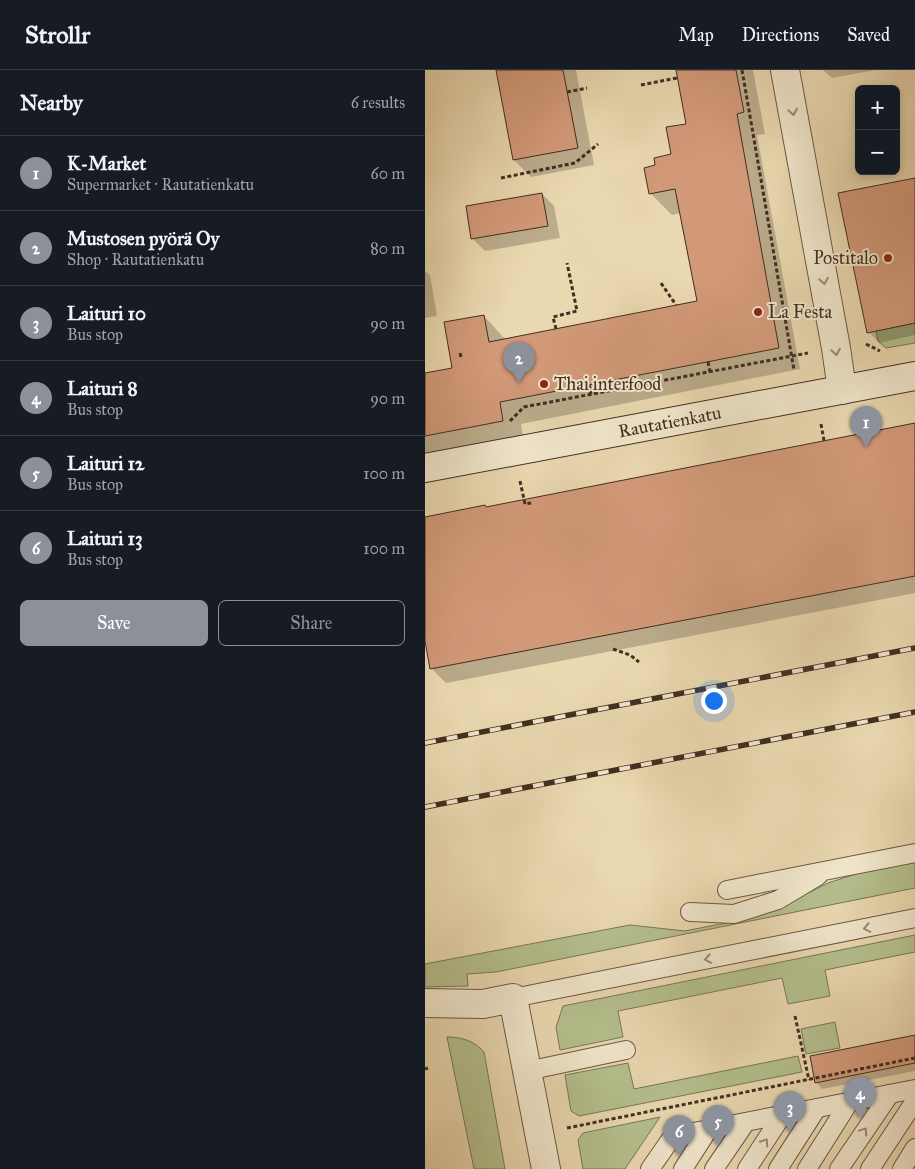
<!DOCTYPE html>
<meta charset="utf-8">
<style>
:root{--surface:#171b24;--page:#242831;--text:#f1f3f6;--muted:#9ea1a6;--line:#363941;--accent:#8c9099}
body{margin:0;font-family:"IM FELL Great Primer",serif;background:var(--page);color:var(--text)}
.controls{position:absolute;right:15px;top:15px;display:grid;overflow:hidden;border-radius:8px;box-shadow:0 2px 8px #0003}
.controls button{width:45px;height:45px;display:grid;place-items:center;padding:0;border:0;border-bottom:1px solid var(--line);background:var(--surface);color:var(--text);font:25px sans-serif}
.you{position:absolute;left:288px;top:630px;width:18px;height:18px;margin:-12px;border:4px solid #fff;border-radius:50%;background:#1a73e8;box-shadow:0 0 0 8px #1a73e833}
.badge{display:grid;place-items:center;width:32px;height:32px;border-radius:50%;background:var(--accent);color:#fff;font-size:16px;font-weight:700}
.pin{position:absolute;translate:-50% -41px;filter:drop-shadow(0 1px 2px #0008)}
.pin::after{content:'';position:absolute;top:26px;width:18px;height:15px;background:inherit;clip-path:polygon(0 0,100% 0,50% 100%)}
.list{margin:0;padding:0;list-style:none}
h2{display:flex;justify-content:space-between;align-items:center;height:65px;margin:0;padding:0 20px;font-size:21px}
h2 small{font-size:16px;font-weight:400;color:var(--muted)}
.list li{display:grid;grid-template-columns:32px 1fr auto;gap:15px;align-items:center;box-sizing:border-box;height:75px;padding:0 20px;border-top:1px solid var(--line)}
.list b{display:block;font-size:19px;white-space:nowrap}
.list p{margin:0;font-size:16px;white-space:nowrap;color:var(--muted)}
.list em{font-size:16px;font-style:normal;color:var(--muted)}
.actions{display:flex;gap:10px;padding:15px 20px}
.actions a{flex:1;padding:11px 0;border:1px solid var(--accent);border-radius:8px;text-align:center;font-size:18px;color:var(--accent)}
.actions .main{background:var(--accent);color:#fff}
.map{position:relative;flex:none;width:490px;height:1099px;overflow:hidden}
header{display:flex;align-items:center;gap:30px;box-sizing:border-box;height:70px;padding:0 25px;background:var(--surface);border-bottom:1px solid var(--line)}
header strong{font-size:24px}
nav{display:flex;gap:28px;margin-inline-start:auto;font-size:18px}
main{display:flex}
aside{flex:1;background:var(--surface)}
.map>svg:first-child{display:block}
.green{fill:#b4bf8d;stroke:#7a7658}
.shadow{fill:#0003}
.building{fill:#d29979;stroke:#412e22}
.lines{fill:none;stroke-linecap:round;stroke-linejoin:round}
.lane-casing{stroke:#6b5846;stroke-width:20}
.street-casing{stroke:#6b5846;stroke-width:30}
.secondary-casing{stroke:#412e22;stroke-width:30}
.path{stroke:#412e22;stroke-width:3;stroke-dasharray:4 2.5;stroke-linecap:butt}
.lane{stroke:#f1e6cc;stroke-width:18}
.street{stroke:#f1e6cc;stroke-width:28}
.secondary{stroke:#f1e6cc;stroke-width:28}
.rail-casing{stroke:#412e22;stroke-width:5.5}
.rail{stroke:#f1e6cc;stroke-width:4;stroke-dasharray:11;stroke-linecap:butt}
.oneway{stroke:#998a77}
.poi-dot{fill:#8f2418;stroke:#f1e6cc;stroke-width:2}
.labels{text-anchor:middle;stroke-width:4;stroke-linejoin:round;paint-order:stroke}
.poi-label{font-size:18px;fill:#412e22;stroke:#f1e6cc;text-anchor:start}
.street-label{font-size:18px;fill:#412e22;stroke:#f1e6cc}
</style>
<header>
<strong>Strollr</strong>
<nav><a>Map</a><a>Directions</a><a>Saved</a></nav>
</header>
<main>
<aside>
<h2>Nearby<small>6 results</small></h2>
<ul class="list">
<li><span class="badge">1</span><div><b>K-Market</b><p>Supermarket · Rautatienkatu</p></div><em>60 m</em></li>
<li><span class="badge">2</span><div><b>Mustosen pyörä Oy</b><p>Shop · Rautatienkatu</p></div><em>80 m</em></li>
<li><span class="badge">3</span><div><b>Laituri 10</b><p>Bus stop</p></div><em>90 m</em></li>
<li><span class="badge">4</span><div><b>Laituri 8</b><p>Bus stop</p></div><em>90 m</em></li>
<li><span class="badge">5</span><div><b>Laituri 12</b><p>Bus stop</p></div><em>100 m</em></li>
<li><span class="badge">6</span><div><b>Laituri 13</b><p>Bus stop</p></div><em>100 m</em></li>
</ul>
<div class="actions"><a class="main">Save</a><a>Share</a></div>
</aside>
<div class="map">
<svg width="490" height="1099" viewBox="0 0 490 1099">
<rect width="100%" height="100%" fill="#ead8b0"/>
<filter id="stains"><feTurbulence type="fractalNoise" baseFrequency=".004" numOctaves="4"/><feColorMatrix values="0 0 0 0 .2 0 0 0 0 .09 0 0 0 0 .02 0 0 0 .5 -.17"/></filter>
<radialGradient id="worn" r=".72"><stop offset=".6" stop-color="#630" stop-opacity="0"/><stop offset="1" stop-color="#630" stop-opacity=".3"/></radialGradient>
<g class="green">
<path d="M490 253V273L461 278 453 271 451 261Z"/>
<path d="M490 790V818L71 902 42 904 43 916 0 917V894L205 855 260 861 330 847 349 840 403 813 455 796Z"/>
<path d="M490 865V882L400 900 405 926 363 934 357 908 193 941 198 967 135 980 131 957 138 936Z"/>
<path d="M410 952 415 978 381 984 376 959Z"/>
<path d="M22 967C37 967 49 971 59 982L80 1099H49Z"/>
<path d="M373 986 377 1002 154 1046 146 1041 140 1005 203 993 209 1019Z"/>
<path d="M235 1047 200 1099H158L153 1070 158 1063Z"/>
</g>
<g class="shadow">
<path d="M72 0H151L169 95 106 107 89 90Z"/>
<path d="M252 0H328L340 64 332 65 375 299 96 354 99 372 0 392V304L29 299 59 246 81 270 273 232 256 143 247 145 225 123 231 96 248 85 263 54Z"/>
<path d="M398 0H450L407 8Z"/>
<path d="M490 110V265L454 273 444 262Z"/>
<path d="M117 124 129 136 135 168 60 181 47 168Z"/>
<path d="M0 201 5 205 12 246 0 248Z"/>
<path d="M490 355V523L21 613 6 598 0 565V448L62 438Z"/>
<path d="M490 967V1001L397 1019 391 1012Z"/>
</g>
<g class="building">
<path d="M71 0H138L153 78 88 90Z"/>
<path d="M251 0H311L319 42 312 44 354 278 75 332 78 351 0 366V303L27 298 19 252 59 245 64 272 272 231 250 119 224 124 219 98 230 95 229 88 246 84 241 57 261 54Z"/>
<path d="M490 108V253L442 263 413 123Z"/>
<path d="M117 123 123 156 46 169 41 136Z"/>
<path d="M490 353V506L5 599 0 571V447L60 435 61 437Z"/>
<path d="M490 965V993L390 1013 385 986Z"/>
</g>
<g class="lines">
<g class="lane-casing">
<g id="lane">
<path d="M302 820 490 783"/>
<path d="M265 842 309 844 353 830 393 806"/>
<path d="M88 928 490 848"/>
<path d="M102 1001 201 980"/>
<path d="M225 1099 248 1066 490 1019"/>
<path d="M258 1099 283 1060"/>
<path d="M289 1099 321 1052"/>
<path d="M322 1099 358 1044"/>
<path d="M353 1099 392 1038"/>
<path d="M382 1099 425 1031"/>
<path d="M414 1099 465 1024"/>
<path d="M445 1099 490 1031"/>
<path d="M477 1099 490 1078"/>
</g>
</g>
<g class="street-casing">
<g id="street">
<path d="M360 0 411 278 417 320"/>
<path d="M0 933 58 934 88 928 121 1099"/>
</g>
</g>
<g class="secondary-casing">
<g id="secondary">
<path id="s1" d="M0 398 490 306"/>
</g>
</g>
<g class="path">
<path d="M317 0 369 300"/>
<path d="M216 15 252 8"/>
<path d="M142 22 162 18"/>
<path d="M76 108 150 93 173 74"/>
<path d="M236 213 251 235"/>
<path d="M131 259 128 247 152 241 142 193"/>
<path d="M441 274 455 281"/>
<path d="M35 283 36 287"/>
<path d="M283 292 285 302"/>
<path d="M164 315 166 324"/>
<path d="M85 351 99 337 383 283"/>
<path d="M396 354 399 371"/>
<path d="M95 411 100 434 106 433"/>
<path d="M188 579 205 585 214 592"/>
<path d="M370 946 384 1010"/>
<path d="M0 999 3 998"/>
<path d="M142 1058 490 988"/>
</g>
<use href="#lane" class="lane"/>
<use href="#street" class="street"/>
<use href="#secondary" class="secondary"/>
<g class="rail-casing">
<g id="rail">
<path d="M0 673 490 578"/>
<path d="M0 737 490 642"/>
</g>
</g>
<use href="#rail" class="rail"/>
</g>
<defs><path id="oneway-chevron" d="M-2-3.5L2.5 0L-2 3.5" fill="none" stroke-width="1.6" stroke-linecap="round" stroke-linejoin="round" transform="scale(1.25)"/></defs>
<g class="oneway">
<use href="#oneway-chevron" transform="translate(368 42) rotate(80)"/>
<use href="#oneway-chevron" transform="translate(399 211) rotate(80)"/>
<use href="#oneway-chevron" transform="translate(411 282) rotate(81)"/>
<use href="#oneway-chevron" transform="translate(442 858) rotate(169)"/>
<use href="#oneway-chevron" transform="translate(283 889) rotate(169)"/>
<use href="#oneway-chevron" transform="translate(439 1061) rotate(-56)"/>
<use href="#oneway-chevron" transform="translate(340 1072) rotate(-57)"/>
</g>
<g class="poi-dot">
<circle cx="463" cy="188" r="5"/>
<circle cx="333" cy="242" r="5"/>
<circle cx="119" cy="314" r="5"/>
</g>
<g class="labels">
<g class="poi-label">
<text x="453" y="194" text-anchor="end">Postitalo</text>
<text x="343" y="248">La Festa</text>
<text x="129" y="320">Thai interfood</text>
</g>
<g class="street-label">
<text dy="6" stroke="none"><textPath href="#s1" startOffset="249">Rautatienkatu</textPath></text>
</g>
</g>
<rect width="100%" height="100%" filter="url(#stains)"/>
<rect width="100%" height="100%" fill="url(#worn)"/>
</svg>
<div class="controls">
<button>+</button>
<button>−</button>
</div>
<div class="you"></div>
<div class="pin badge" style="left:441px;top:377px">1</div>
<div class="pin badge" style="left:94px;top:313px">2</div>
<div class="pin badge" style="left:365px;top:1062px">3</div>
<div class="pin badge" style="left:435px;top:1048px">4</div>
<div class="pin badge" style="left:293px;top:1076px">5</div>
<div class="pin badge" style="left:254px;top:1086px">6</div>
</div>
</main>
